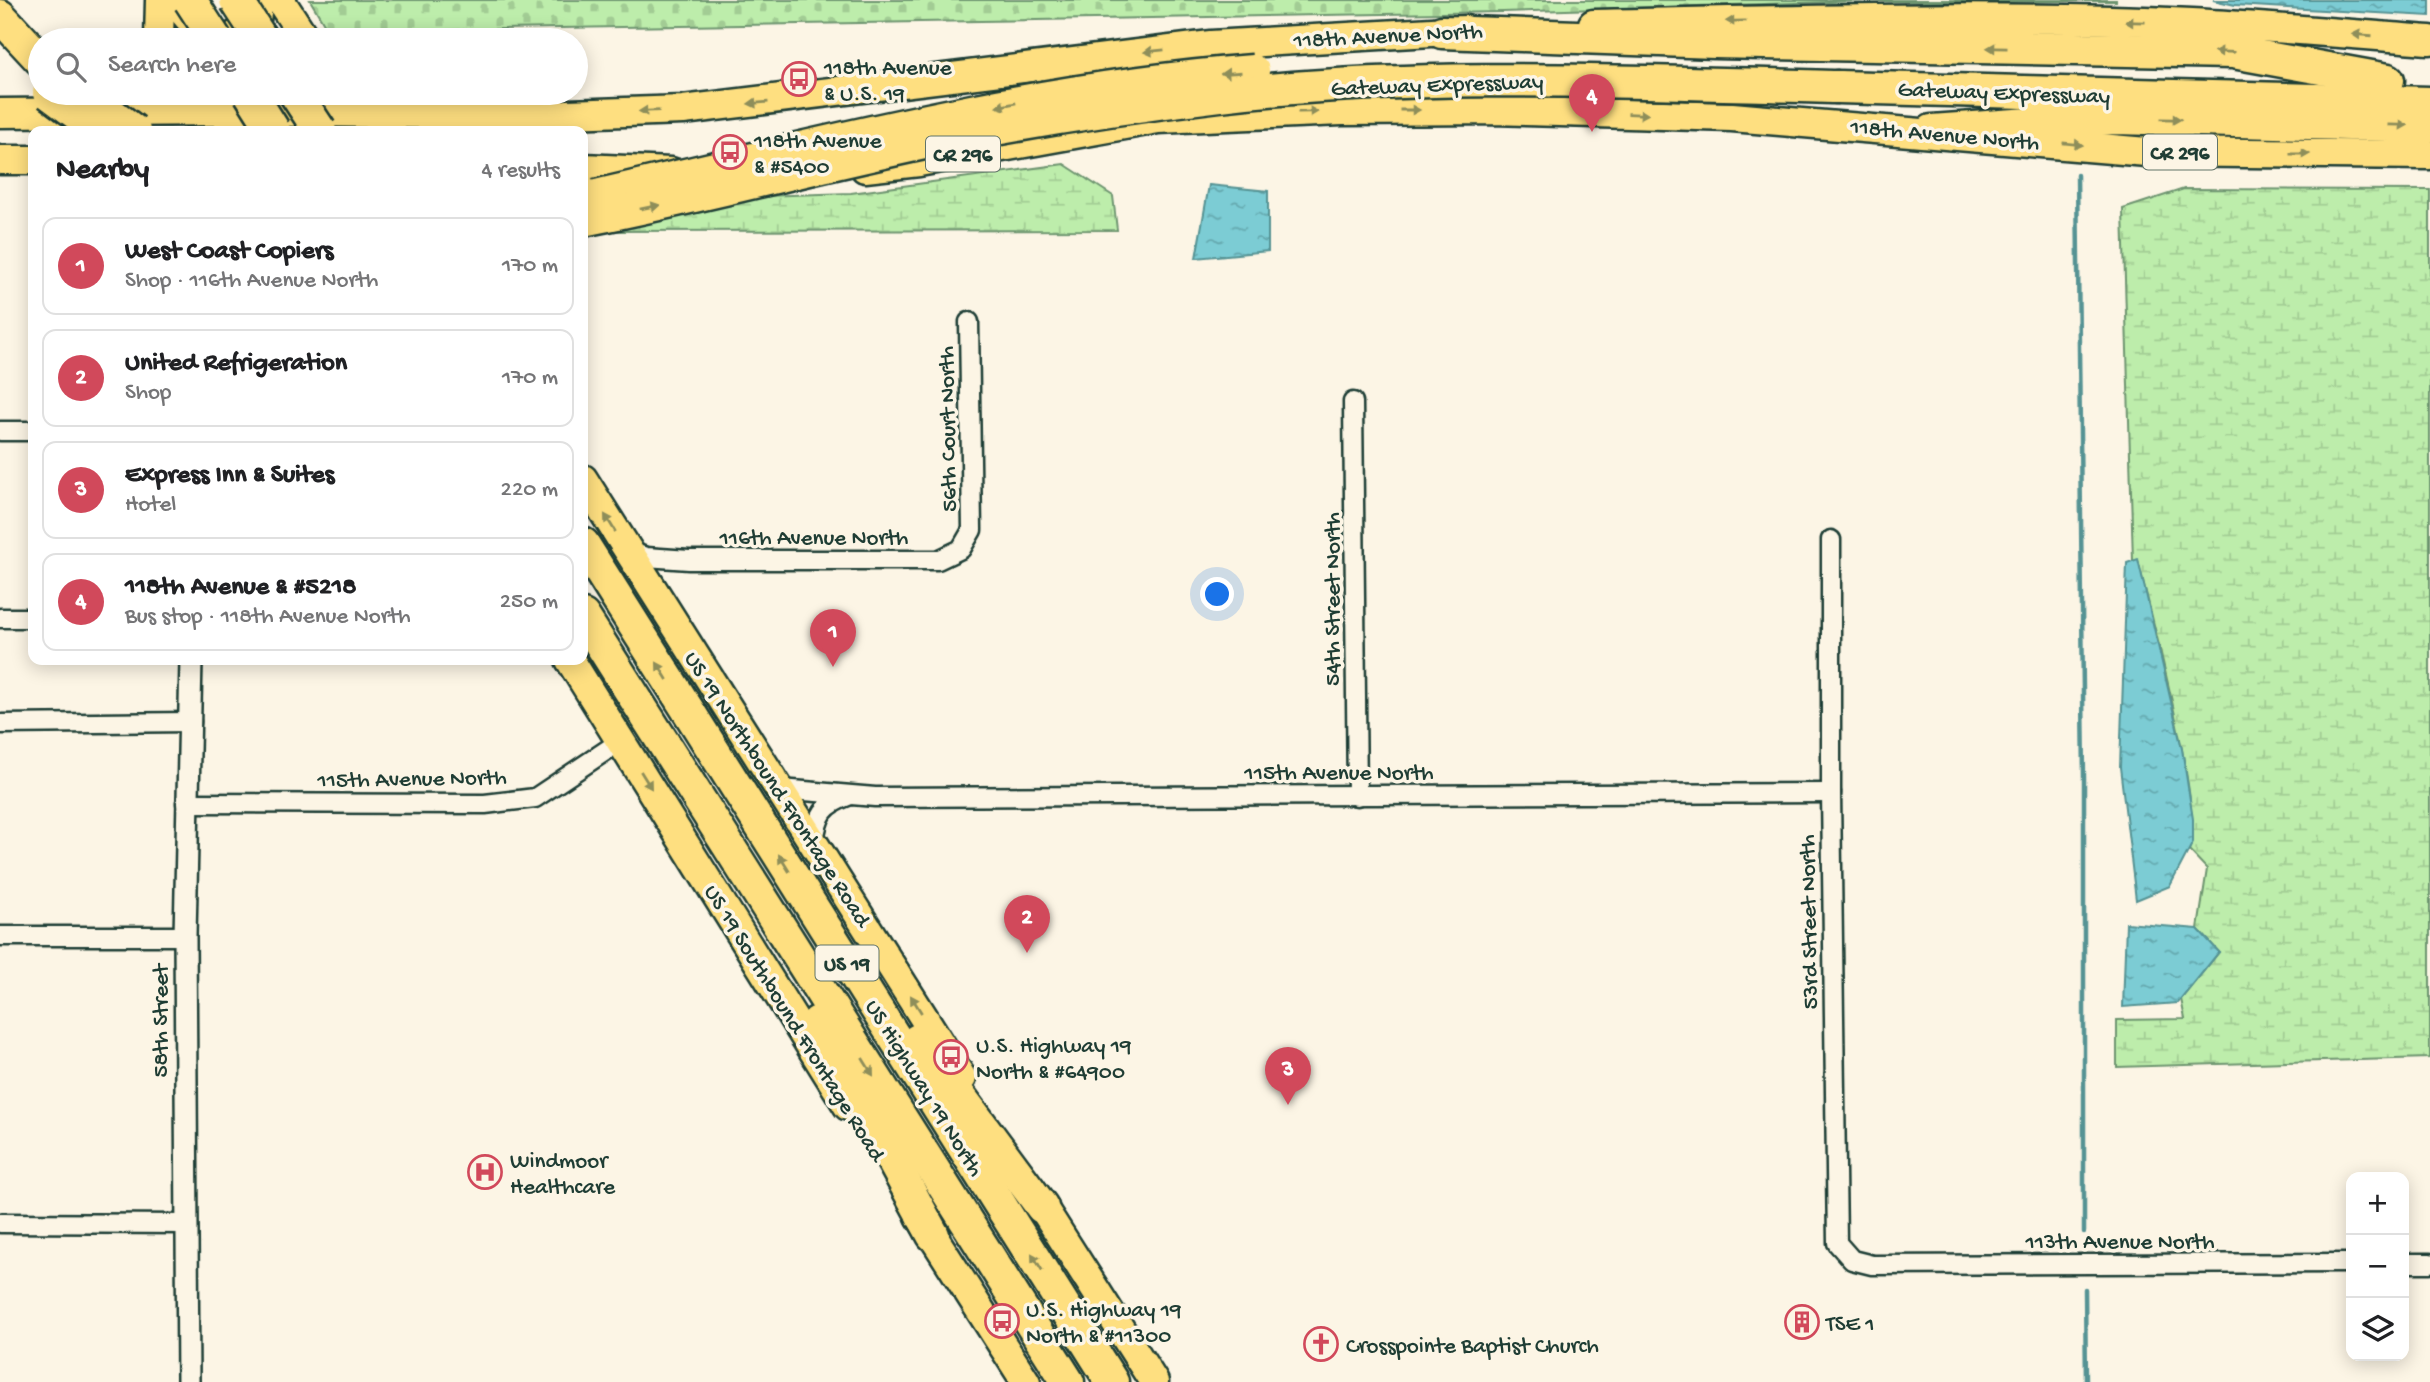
<!DOCTYPE html>
<meta charset="utf-8">
<style>
:root{--surface:#fff;--page:#f2f2f2;--text:#202124;--muted:#757577;--line:#e0e0e0;--accent:#d1495b}
body{margin:0;font-family:"Gochi Hand",sans-serif;background:var(--page);color:var(--text)}
.controls{position:absolute;right:21px;bottom:21px;display:grid;overflow:hidden;border-radius:14px;box-shadow:0 4px 18px #0003}
.controls button{width:63px;height:63px;display:grid;place-items:center;padding:0;border:0;border-bottom:2px solid var(--line);background:var(--surface);color:var(--text);font:35px sans-serif}
.you{position:absolute;left:1218px;top:595px;width:24px;height:24px;margin:-18px;border:5px solid #fff;border-radius:50%;background:#1a73e8;box-shadow:0 0 0 10px #1a73e833}
.badge{display:grid;place-items:center;width:46px;height:46px;border-radius:50%;background:var(--accent);color:#fff;font-size:23px;font-weight:700}
.pin{position:absolute;translate:-50% -58px;filter:drop-shadow(0 2px 4px #0008)}
.pin::after{content:'';position:absolute;top:37px;width:24px;height:21px;background:inherit;clip-path:polygon(0 0,100% 0,50% 100%)}
.list{margin:0;padding:0;list-style:none}
h2{display:flex;justify-content:space-between;align-items:center;height:91px;margin:0;padding:0 28px;font-size:30px}
h2 small{font-size:23px;font-weight:400;color:var(--muted)}
.list li{display:grid;grid-template-columns:46px 1fr auto;gap:21px;align-items:center;box-sizing:border-box;height:98px;margin:0 14px 14px;padding:0 14px;border:2px solid var(--line);border-radius:14px}
.list b{display:block;font-size:26px;white-space:nowrap}
.list p{margin:0;font-size:23px;white-space:nowrap;color:var(--muted)}
.list em{font-size:23px;font-style:normal;color:var(--muted)}
.icon{flex:none;width:38px;height:38px;fill:none;stroke:currentColor;stroke-width:2;stroke-linecap:round;stroke-linejoin:round}
.map{position:relative;flex:none;width:2430px;height:1382px;overflow:hidden}
.search{position:absolute;background:var(--surface);box-shadow:0 4px 18px #0003;left:28px;top:28px;width:560px;height:77px;display:flex;align-items:center;gap:18px;box-sizing:border-box;padding:0 24px;border-radius:38px;color:var(--muted);font-size:26px}
.panel{position:absolute;background:var(--surface);box-shadow:0 4px 18px #0003;left:28px;top:126px;width:560px;height:539px;border-radius:14px}
.map>svg:first-child{display:block}
.wetland{fill:url(#wetland-marsh);stroke:#6e9570;stroke-width:2}
.cemetery{fill:url(#cemetery-stones);stroke:#6e9570;stroke-width:2}
.water{fill:url(#water-ripples);stroke:#569394;stroke-width:2}
.lines{fill:none;stroke-linecap:round;stroke-linejoin:round}
.stream{stroke:#569394;stroke-width:4.5}
.minor-casing{stroke:#1f3d34;stroke-width:23}
.tertiary-casing{stroke:#1f3d34;stroke-width:26}
.primary-casing{stroke:#1f3d34;stroke-width:33}
.motorway-casing{stroke:#1f3d34;stroke-width:37}
.minor{stroke:#fcf5e5;stroke-width:18}
.tertiary{stroke:#fcf5e5;stroke-width:21}
.primary{stroke:#fedf80;stroke-width:28}
.motorway{stroke:#fedf80;stroke-width:32}
.motorway-bridge-casing{stroke:#1f3d34;stroke-width:37;stroke-linecap:butt}
.motorway-bridge{stroke:#fedf80;stroke-width:32}
.oneway{fill:#8e8e5a}
.labels{text-anchor:middle;stroke-width:7;stroke-linejoin:round;paint-order:stroke}
.shield{fill:#fcf5e5;stroke:#617469;stroke-width:2}
.shield-label{font-size:21px;font-weight:bold;fill:#1f3d34}
.street-label{font-size:23px;fill:#1f3d34;stroke:#fcf5e5}
.poi-label{font-size:23px;fill:#1f3d34;stroke:#fcf5e5;text-anchor:start}
</style>
<div class="map">
<svg width="2430" height="1382" viewBox="0 0 2430 1382">
<defs>
<pattern id="wetland-marsh" width="20" height="14" patternUnits="userSpaceOnUse" patternTransform="scale(1.75)"><rect width="20" height="14" fill="#bdedab"/><path d="M1 5h8M5 5V1M11 12h8M15 12V8" fill="none" stroke="#a2cc94"/></pattern>
<pattern id="cemetery-stones" width="16" height="16" patternUnits="userSpaceOnUse" patternTransform="scale(1.75)"><rect width="16" height="16" fill="#bdedab"/><path d="M2 7V4a2 2 0 0 1 4 0v3zM10 15v-3a2 2 0 0 1 4 0v3z" fill="#a2cc94"/></pattern>
<pattern id="water-ripples" width="26" height="14" patternUnits="userSpaceOnUse" patternTransform="scale(1.75)"><rect width="26" height="14" fill="#7bccd4"/><path d="M2 4q2-2 4 0t4 0M15 11q2-2 4 0t4 0" fill="none" stroke="#64a7ad"/></pattern>
</defs>
<rect width="100%" height="100%" fill="#fcf5e5"/>
<filter id="ink" filterUnits="userSpaceOnUse"><feTurbulence type="fractalNoise" baseFrequency=".0143" numOctaves="2"/><feDisplacementMap in="SourceGraphic" scale="14" xChannelSelector="R" yChannelSelector="G"/><feConvolveMatrix kernelMatrix="1 2 1 2 8 2 1 2 1" color-interpolation-filters="sRGB"/></filter>
<g filter="url(#ink)">
<g class="wetland">
<path d="M1064 164 1113 196 1117 230 583 231 672 199 851 193Z"/>
<path d="M2184 189 2430 190V1058L2117 1067V1020L2185 1019 2181 999 2219 952 2198 929 2207 869 2189 850C2206 817 2149 607 2138 560L2133 561 2123 209Z"/>
</g>
<path class="cemetery" d="M310 0H2116V1H1863L1503 12 329 32Z"/>
<g class="water">
<path d="M2213 0H2430V16L2235 5Z"/>
<path d="M1209 185 1268 191V251L1196 258Z"/>
<path d="M2138 559 2182 749 2193 819V842L2170 886 2136 900 2120 767 2127 563Z"/>
<path d="M2126 923 2198 929 2219 952 2178 1003 2123 1007Z"/>
</g>
<g class="lines">
<g class="stream">
<path d="M2077 175 2084 778V1232"/>
<path d="M2085 1289 2086 1382"/>
</g>
<g class="minor-casing">
<g id="minor">
<path d="M1353 402 1357 796"/>
<path d="M0 431H33"/>
<path d="M1831 540V793L1837 1243 1852 1260 1872 1265 2351 1263"/>
<path d="M628 551 646 557 689 560H938L961 549 972 530 969 322"/>
<path d="M0 618H33"/>
<path d="M0 724 191 722"/>
<path d="M781 789 875 797 1831 793"/>
<path d="M186 803 485 804 535 798 622 740"/>
<path d="M814 841C818 815 823 805 848 796"/>
<path d="M0 936H185"/>
<path d="M0 1223 186 1224"/>
<path d="M2404 1263H2430"/>
</g>
</g>
<g class="tertiary-casing">
<path id="tertiary" d="M188 1382 185 936 191 660"/>
</g>
<g class="primary-casing">
<g id="primary">
<path d="M173 0 206 38H232L256 20 259 0"/>
<path d="M280 0 306 40"/>
<path d="M1593 24C1793 20 1993 14 2192 23 2272 27 2351 34 2430 40"/>
<path d="M159 40 160 0"/>
<path d="M0 113 222 111 539 115 683 110 1211 45 1466 30"/>
<path d="M0 160H33"/>
<path d="M583 168 671 172"/>
<path d="M865 168 919 162 1158 119 1342 111 1493 110 1732 117 2147 152 2430 155"/>
<path d="M583 479 962 1078"/>
<path d="M570 660 848 1106"/>
<path d="M1031 1189 1154 1382"/>
<path d="M920 1216 1026 1382"/>
</g>
</g>
<g class="motorway-casing">
<g id="motorway">
<path d="M0 16 40 59"/>
<path d="M1442 32 1715 42 2233 52 2388 80"/>
<path d="M1838 87 2430 103"/>
<path d="M1932 131 2114 118 2430 126"/>
<path d="M583 544 1112 1382"/>
<path d="M583 616 1068 1382"/>
<path d="M818 1022 933 1235"/>
<path d="M918 1040 1042 1207"/>
</g>
</g>
<use href="#minor" class="minor"/>
<use href="#tertiary" class="tertiary"/>
<use href="#primary" class="primary"/>
<use href="#motorway" class="motorway"/>
<g class="motorway-bridge-casing">
<g id="motorway-bridge">
<path d="M190 0 216 40"/>
<path d="M236 0 262 40"/>
<path d="M49 93 100 131"/>
<path d="M250 93 274 131"/>
<path d="M295 93 320 131"/>
<path d="M85 94 134 131"/>
<path d="M596 196C812 146 1030 88 1253 71"/>
<path d="M583 220C712 195 839 159 968 134 1052 118 1136 105 1220 95 1426 71 1632 82 1838 87"/>
</g>
</g>
<use href="#motorway-bridge" class="motorway-bridge"/>
</g>
<defs><path id="oneway-solid" d="M-6-.8H1V-3.2L6.5 0L1 3.2V.8H-6Z" transform="scale(1.75)"/></defs>
<g class="oneway">
<use href="#oneway-solid" transform="translate(1736 21) rotate(179)"/>
<use href="#oneway-solid" transform="translate(2135 22) rotate(-179)"/>
<use href="#oneway-solid" transform="translate(2362 35) rotate(-176)"/>
<use href="#oneway-solid" transform="translate(1997 48) rotate(-179)"/>
<use href="#oneway-solid" transform="translate(1154 51) rotate(174)"/>
<use href="#oneway-solid" transform="translate(2224 52) rotate(-178)"/>
<use href="#oneway-solid" transform="translate(1231 73) rotate(176)"/>
<use href="#oneway-solid" transform="translate(758 103) rotate(175)"/>
<use href="#oneway-solid" transform="translate(1006 105) rotate(168)"/>
<use href="#oneway-solid" transform="translate(1410 110)"/>
<use href="#oneway-solid" transform="translate(649 111) rotate(178)"/>
<use href="#oneway-solid" transform="translate(1308 112) rotate(-1)"/>
<use href="#oneway-solid" transform="translate(1638 114) rotate(2)"/>
<use href="#oneway-solid" transform="translate(2171 119) rotate(1)"/>
<use href="#oneway-solid" transform="translate(2398 125) rotate(1)"/>
<use href="#oneway-solid" transform="translate(2073 144) rotate(6)"/>
<use href="#oneway-solid" transform="translate(2300 154)"/>
<use href="#oneway-solid" transform="translate(650 207) rotate(-11)"/>
<use href="#oneway-solid" transform="translate(610 523) rotate(-122)"/>
<use href="#oneway-solid" transform="translate(662 671) rotate(-122)"/>
<use href="#oneway-solid" transform="translate(646 780) rotate(58)"/>
<use href="#oneway-solid" transform="translate(784 863) rotate(-122)"/>
<use href="#oneway-solid" transform="translate(916 1004) rotate(-122)"/>
<use href="#oneway-solid" transform="translate(868 1067) rotate(58)"/>
<use href="#oneway-solid" transform="translate(1037 1262) rotate(-122)"/>
</g>
</g>
<defs>
<g id="bus-ring" transform="scale(1.75)"><circle r="9.5" fill="#fcf5e5" stroke="#d1495b" stroke-width="1.5"/><path d="M-5-6H5V4H4V6H2V4H-2V6H-4V4H-5ZM-3.5-4V0h7V-4ZM-3.5 1.2v1.5H-2V1.2ZM2 1.2v1.5H3.5V1.2Z" fill="#d1495b"/></g>
<g id="hospital-ring" transform="scale(1.75)"><circle r="9.5" fill="#fcf5e5" stroke="#d1495b" stroke-width="1.5"/><path d="M-5-5h3v3.5h4V-5h3V5h-3V1.5h-4V5h-3Z" fill="#d1495b"/></g>
<g id="building-ring" transform="scale(1.75)"><circle r="9.5" fill="#fcf5e5" stroke="#d1495b" stroke-width="1.5"/><path d="M-4-6H4V6H1V3H-1V6H-4ZM-2.5-4.3h1.7v1.8h-1.7ZM.8-4.3h1.7v1.8H.8ZM-2.5-1h1.7V.8h-1.7ZM.8-1h1.7V.8H.8Z" fill="#d1495b"/></g>
<g id="church-ring" transform="scale(1.75)"><circle r="9.5" fill="#fcf5e5" stroke="#d1495b" stroke-width="1.5"/><path d="M-1.2-6h2.4v3.5h3.3v2.4h-3.3V6h-2.4V-.1h-3.3v-2.4h3.3Z" fill="#d1495b"/></g>
</defs>
<g fill-rule="evenodd">
<use href="#bus-ring" x="799" y="79"/>
<use href="#bus-ring" x="730" y="152"/>
<use href="#bus-ring" x="951" y="1057"/>
<use href="#hospital-ring" x="485" y="1172"/>
<use href="#bus-ring" x="1002" y="1321"/>
<use href="#building-ring" x="1802" y="1322"/>
<use href="#church-ring" x="1321" y="1344"/>
</g>
<g class="labels">
<g class="shield">
<rect x="2143" y="134.5" width="74" height="35" rx="5"/>
<rect x="926" y="136.5" width="74" height="35" rx="5"/>
<rect x="815.5" y="945.5" width="63" height="35" rx="5"/>
</g>
<g class="shield-label">
<text x="2180" y="159">CR 296</text>
<text x="963" y="161">CR 296</text>
<text x="847" y="970">US 19</text>
</g>
<g class="street-label">
<text transform="translate(1388 34) rotate(-3)" y="8">118th Avenue North</text>
<text transform="translate(1437 83) rotate(-2)" y="8">Gateway Expressway</text>
<text transform="translate(2004 91) rotate(2)" y="8">Gateway Expressway</text>
<text transform="translate(1945 133) rotate(5)" y="8">118th Avenue North</text>
<text transform="translate(946 429) rotate(-91)" y="8">56th Court North</text>
<text x="814" y="544">116th Avenue North</text>
<text transform="translate(1331 599) rotate(-90)" y="8">54th Street North</text>
<text x="1339" y="779">115th Avenue North</text>
<text transform="translate(412 777) rotate(-1)" y="8">115th Avenue North</text>
<text transform="translate(779 788) rotate(57)" y="8">US 19 Northbound Frontage Road</text>
<text transform="translate(1807 922) rotate(-91)" y="8">53rd Street North</text>
<text transform="translate(159 1021) rotate(-90)" y="8">58th Street</text>
<text transform="translate(796 1022) rotate(58)" y="8">US 19 Southbound Frontage Road</text>
<text transform="translate(926 1087) rotate(58)" y="8">US Highway 19 North</text>
<text x="2120" y="1248">113th Avenue North</text>
</g>
<g class="poi-label">
<text x="824" y="74">118th Avenue<tspan x="824" dy="26">&amp; U.S. 19</tspan></text>
<text x="754" y="147">118th Avenue<tspan x="754" dy="26">&amp; #5400</tspan></text>
<text x="976" y="1052">U.S. Highway 19<tspan x="976" dy="26">North &amp; #64900</tspan></text>
<text x="510" y="1167">Windmoor<tspan x="510" dy="26">Healthcare</tspan></text>
<text x="1026" y="1316">U.S. Highway 19<tspan x="1026" dy="26">North &amp; #11300</tspan></text>
<text x="1826" y="1330">TSE 1</text>
<text x="1346" y="1352">Crosspointe Baptist Church</text>
</g>
</g>
</svg>
<div class="controls">
<button>+</button>
<button>−</button>
<button><svg class="icon" aria-label="layers" viewBox="0 0 24 24"><path d="M12 4l9 5-9 5-9-5zM3 14l9 5 9-5"/></svg></button>
</div>
<div class="you"></div>
<div class="pin badge" style="left:833px;top:667px">1</div>
<div class="pin badge" style="left:1027px;top:953px">2</div>
<div class="pin badge" style="left:1288px;top:1105px">3</div>
<div class="pin badge" style="left:1592px;top:132px">4</div>
<div class="search"><svg class="icon" aria-label="search" viewBox="0 0 24 24"><circle cx="10" cy="10" r="6"/><path d="M15 15l6 6"/></svg>Search here</div>
<section class="panel">
<h2>Nearby<small>4 results</small></h2>
<ul class="list">
<li><span class="badge">1</span><div><b>West Coast Copiers</b><p>Shop · 116th Avenue North</p></div><em>170 m</em></li>
<li><span class="badge">2</span><div><b>United Refrigeration</b><p>Shop</p></div><em>170 m</em></li>
<li><span class="badge">3</span><div><b>Express Inn &amp; Suites</b><p>Hotel</p></div><em>220 m</em></li>
<li><span class="badge">4</span><div><b>118th Avenue &amp; #5218</b><p>Bus stop · 118th Avenue North</p></div><em>250 m</em></li>
</ul>
</section>
</div>
